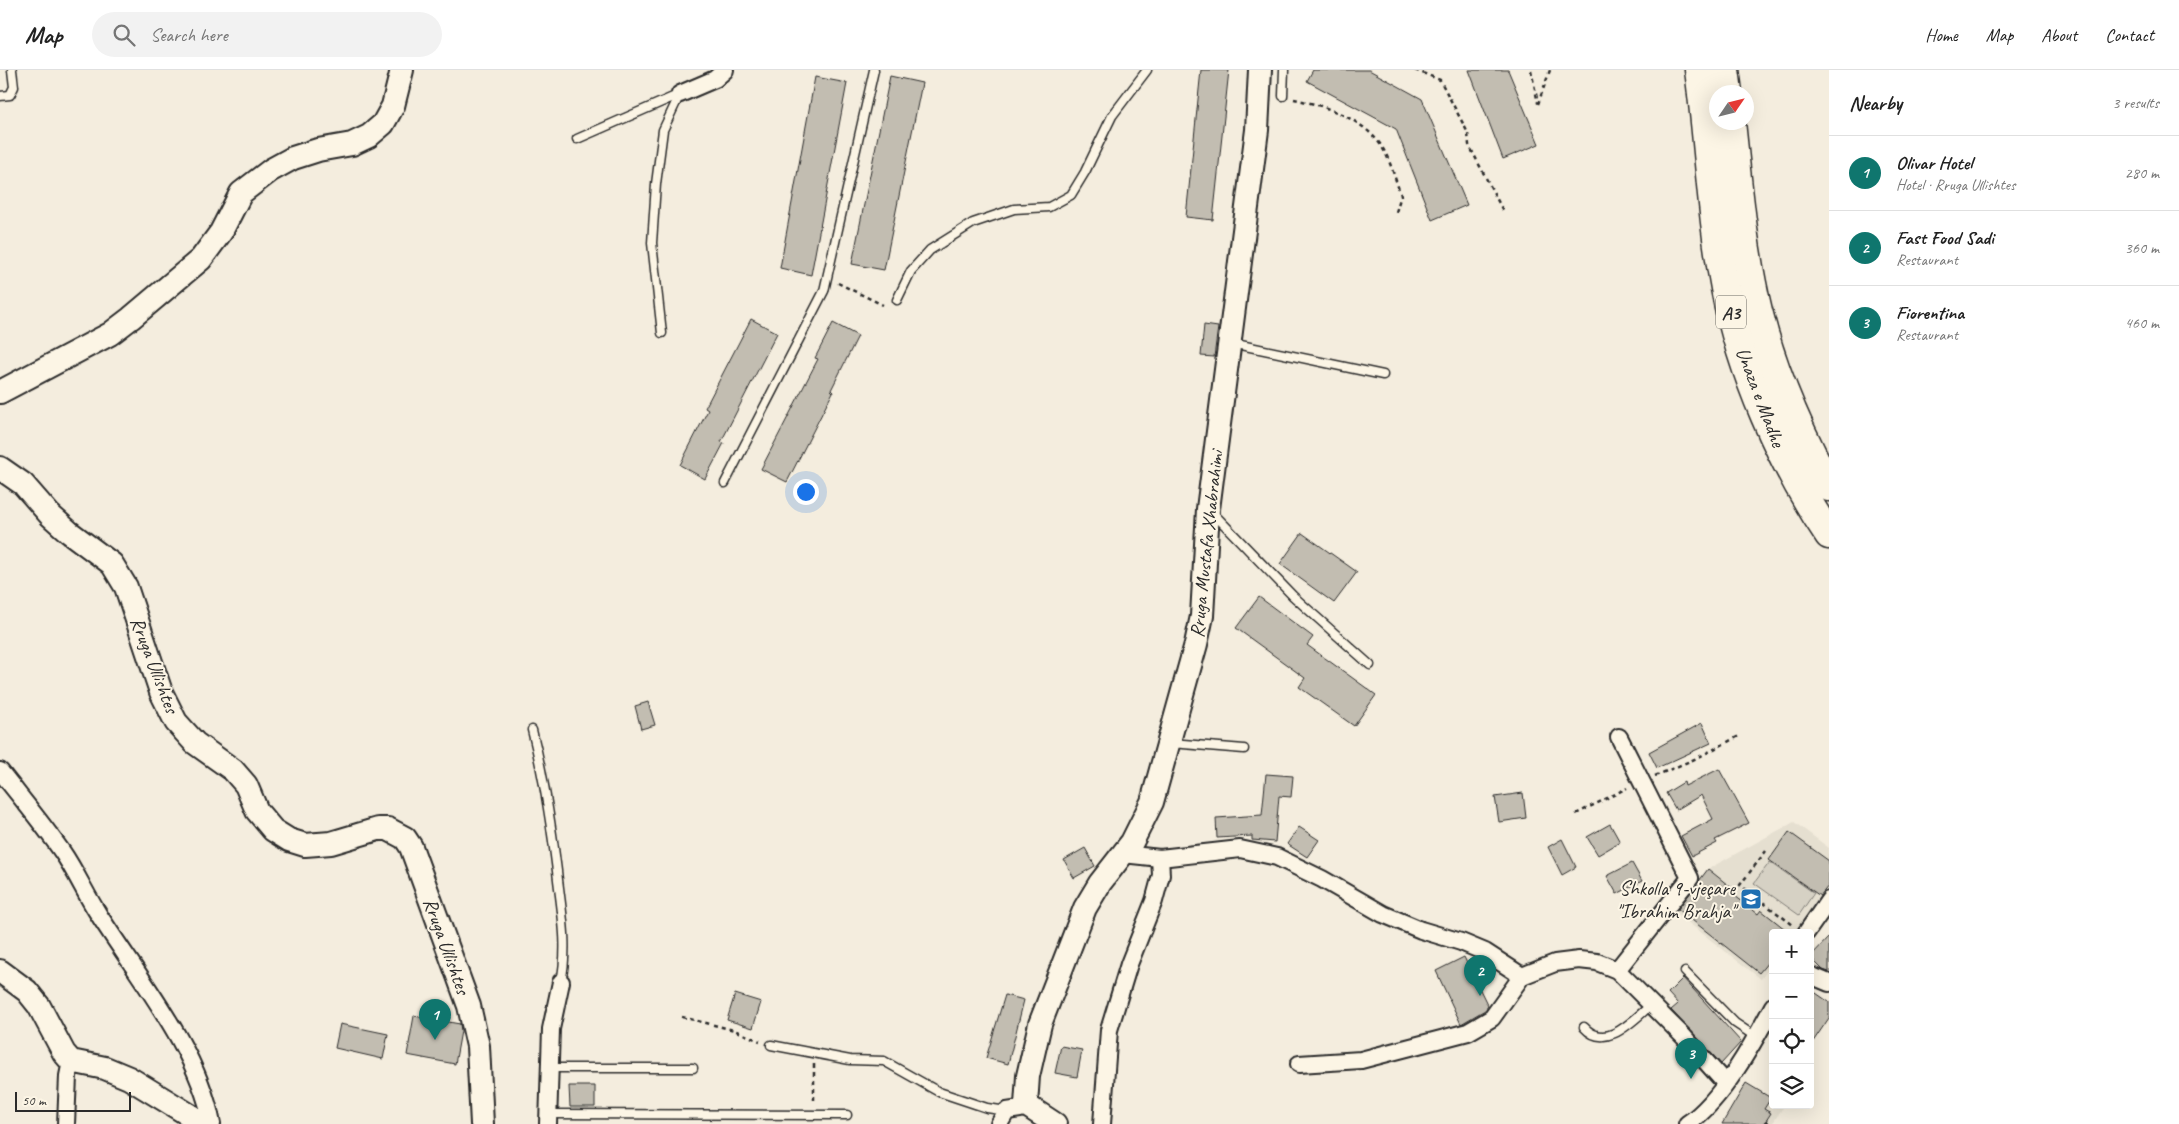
<!DOCTYPE html>
<meta charset="utf-8">
<style>
:root{--surface:#fff;--page:#f2f2f2;--text:#222;--muted:#767676;--line:#e0e0e0;--accent:#0f766e}
body{margin:0;font-family:Caveat,sans-serif;background:var(--page);color:var(--text)}
.controls{position:absolute;right:15px;bottom:15px;display:grid;overflow:hidden;border-radius:5px;box-shadow:0 5px 20px #0002}
.controls button{width:45px;height:45px;display:grid;place-items:center;padding:0;border:0;border-bottom:1px solid var(--line);background:var(--surface);color:var(--text);font:25px sans-serif}
.compass{position:absolute;left:1709px;top:15px;width:45px;height:45px;border-radius:50%;background:var(--surface);box-shadow:0 5px 20px #0002;rotate:55deg}
.scale{position:absolute;left:15px;bottom:12px;width:116px;box-sizing:border-box;padding-left:5px;border:2px solid #2b2b2b;border-top:0;font-size:14px;line-height:18px;white-space:nowrap;color:#2b2b2b;-webkit-text-stroke:4px #fcf5e5;paint-order:stroke}
.you{position:absolute;left:805px;top:421px;width:18px;height:18px;margin:-12px;border:4px solid #fff;border-radius:50%;background:#1a73e8;box-shadow:0 0 0 8px #1a73e833}
.badge{display:grid;place-items:center;width:32px;height:32px;border-radius:50%;background:var(--accent);color:#fff;font-size:16px;font-weight:700}
.pin{position:absolute;translate:-50% -41px;filter:drop-shadow(0 1px 2px #0008)}
.pin::after{content:'';position:absolute;top:26px;width:18px;height:15px;background:inherit;clip-path:polygon(0 0,100% 0,50% 100%)}
.list{margin:0;padding:0;list-style:none}
h2{display:flex;justify-content:space-between;align-items:center;height:65px;margin:0;padding:0 20px;font-size:21px}
h2 small{font-size:16px;font-weight:400;color:var(--muted)}
.list li{display:grid;grid-template-columns:32px 1fr auto;gap:15px;align-items:center;box-sizing:border-box;height:75px;padding:0 20px;border-top:1px solid var(--line)}
.list b{display:block;font-size:19px;white-space:nowrap}
.list p{margin:0;font-size:16px;white-space:nowrap;color:var(--muted)}
.list em{font-size:16px;font-style:normal;color:var(--muted)}
.icon{flex:none;width:28px;height:28px;fill:none;stroke:currentColor;stroke-width:2;stroke-linecap:round;stroke-linejoin:round}
.map{position:relative;flex:none;width:1829px;height:1054px;overflow:hidden}
header{display:flex;align-items:center;gap:30px;box-sizing:border-box;height:70px;padding:0 25px;background:var(--surface);border-bottom:1px solid var(--line)}
header strong{font-size:24px}
nav{display:flex;gap:28px;margin-inline-start:auto;font-size:18px}
.search{width:350px;height:45px;background:var(--page);display:flex;align-items:center;gap:12px;box-sizing:border-box;padding:0 18px;border-radius:28px;color:var(--muted);font-size:19px}
main{display:flex}
aside{flex:1;background:var(--surface)}
.map>svg:first-child{display:block}
.built{fill:#e5dfd0}
.green{fill:#d6d1c4;stroke:#807e78}
.building{fill:#c2bdb1;stroke:#2b2b2b}
.lines{fill:none;stroke-linecap:round;stroke-linejoin:round}
.lane-casing{stroke:#2b2b2b;stroke-width:11}
.street-casing{stroke:#2b2b2b;stroke-width:20}
.secondary-casing{stroke:#2b2b2b;stroke-width:26}
.highway-casing{stroke:#2b2b2b;stroke-width:31}
.path{stroke:#2b2b2b;stroke-width:2.5;stroke-dasharray:4 4;stroke-linecap:butt}
.lane{stroke:#fcf5e5;stroke-width:8}
.street{stroke:#fcf5e5;stroke-width:16}
.secondary{stroke:#fcf5e5;stroke-width:22}
.highway{stroke:#fcf5e5;stroke-width:28}
.labels{text-anchor:middle;stroke-width:4;stroke-linejoin:round;paint-order:stroke}
.shield{fill:#fcf5e5;stroke:#6a6863;stroke-width:1}
.shield-label{font-size:19px;font-weight:bold;fill:#2b2b2b}
.street-label{font-size:20px;fill:#2b2b2b;stroke:#fcf5e5}
.poi-label{font-size:20px;fill:#2b2b2b;stroke:#fcf5e5;text-anchor:end}
</style>
<header>
<strong>Map</strong>
<div class="search"><svg class="icon" aria-label="search" viewBox="0 0 24 24"><circle cx="10" cy="10" r="6"/><path d="M15 15l6 6"/></svg>Search here</div>
<nav><a>Home</a><a>Map</a><a>About</a><a>Contact</a></nav>
</header>
<main>
<div class="map">
<svg width="1829" height="1054" viewBox="0 0 1829 1054">
<rect width="100%" height="100%" fill="#f4edde"/>
<filter id="ink" filterUnits="userSpaceOnUse"><feTurbulence type="fractalNoise" baseFrequency=".02" numOctaves="2"/><feDisplacementMap in="SourceGraphic" scale="10" xChannelSelector="R" yChannelSelector="G"/><feConvolveMatrix kernelMatrix="1 2 1 2 8 2 1 2 1" color-interpolation-filters="sRGB"/></filter>
<g filter="url(#ink)">
<g class="built">
<path d="M1794 752 1829 778V817L1795 863H1773V893L1761 909 1672 840 1708 799Z"/>
<path d="M1746 1013 1773 1029V1035L1784 1036 1772 1054H1722Z"/>
</g>
<path class="green" d="M1770 792 1814 823 1799 845 1754 813Z"/>
<g class="building">
<path d="M1201 0H1229L1213 150 1186 147Z"/>
<path d="M1313 0H1369L1422 29 1467 135 1432 150 1396 59 1307 11Z"/>
<path d="M1469 0H1508L1539 74 1503 89Z"/>
<path d="M890 6 922 13 884 200 852 194Z"/>
<path d="M815 7 847 13 811 205 780 198Z"/>
<path d="M751 249 777 263 721 372 724 373 705 409 680 395 708 340 705 338Z"/>
<path d="M833 253 858 266 831 320 833 322 787 412 761 399 818 289 815 288Z"/>
<path d="M1204 255 1218 257 1214 287 1201 286Z"/>
<path d="M1302 463 1357 502 1334 533 1280 494Z"/>
<path d="M1259 527 1313 567 1307 575 1376 625 1354 656 1299 617 1305 608 1236 558Z"/>
<path d="M648 632 655 655 641 659 635 636Z"/>
<path d="M1702 653 1711 673 1657 698 1649 682Z"/>
<path d="M1719 699 1749 753 1715 770 1717 773 1692 786 1681 766 1713 749 1701 725 1676 740 1666 723 1684 712 1685 716Z"/>
<path d="M1266 704 1293 706 1291 727 1279 726 1275 772 1252 770V766L1217 768 1216 748 1262 745Z"/>
<path d="M1523 723 1526 748 1499 752 1495 727Z"/>
<path d="M1610 754 1620 772 1598 785 1587 767Z"/>
<path d="M1299 757 1319 770 1307 787 1287 774Z"/>
<path d="M1789 762 1829 791V815L1820 826 1769 790Z"/>
<path d="M1562 769 1576 797 1562 805 1548 777Z"/>
<path d="M1085 778 1095 796 1074 808 1064 790Z"/>
<path d="M1632 793 1642 811 1617 824 1607 806Z"/>
<path d="M1708 799 1733 819 1730 822 1758 844 1761 840 1790 863H1773V886L1759 903 1678 839Z"/>
<path d="M1829 867V902L1823 900 1810 887Z"/>
<path d="M1464 887 1488 936 1485 940 1461 954 1436 901Z"/>
<path d="M1683 908 1741 972 1721 994 1671 940 1678 934 1668 923Z"/>
<path d="M1810 919 1829 932V948L1810 976Z"/>
<path d="M735 924 761 932 753 958 727 950Z"/>
<path d="M1005 925 1024 930 1008 994 986 988Z"/>
<path d="M414 946 460 954 461 961 455 994 407 985Z"/>
<path d="M340 954 388 964 383 989 335 978Z"/>
<path d="M1061 976 1082 980 1077 1007 1055 1003Z"/>
<path d="M1746 1013 1771 1028 1764 1039 1771 1043 1764 1054H1722Z"/>
<path d="M569 1016H595V1037H570Z"/>
</g>
<g class="lines">
<g class="lane-casing">
<g id="lane">
<path d="M0 26 10 25 14 17 12 0"/>
<path d="M1283 26 1284 0"/>
<path d="M577 69 680 24"/>
<path d="M897 230 911 201 930 180 973 153 1014 139 1049 137 1071 125 1085 102 1112 46 1147 0"/>
<path d="M662 263 652 173 656 114 663 60 680 24"/>
<path d="M1231 273 1383 305"/>
<path d="M725 413 824 221 874 0"/>
<path d="M1212 442 1293 526 1370 595"/>
<path d="M532 660C544 707 551 753 557 801 561 839 569 874 561 912"/>
<path d="M1171 673 1244 679"/>
<path d="M1685 902 1735 953 1756 967"/>
<path d="M1584 957C1606 982 1634 949 1651 935"/>
<path d="M771 975 850 990 884 991 939 1022 987 1038 1007 1041"/>
<path d="M550 998H693"/>
<path d="M548 1044 847 1045"/>
</g>
</g>
<g class="street-casing">
<g id="street">
<path d="M680 24 715 9 725 0"/>
<path d="M0 701C21 728 43 754 63 783 76 802 86 825 99 845 139 908 198 979 212 1054"/>
<path d="M1123 784 1160 788 1240 779 1277 787 1322 809 1383 844 1421 860 1461 872 1485 882 1522 906"/>
<path d="M1806 863 1829 830"/>
<path d="M1617 900 1690 808 1619 667"/>
<path d="M1810 905 1829 913"/>
<path d="M1299 994 1361 990 1468 962 1492 948 1522 906 1555 893 1579 890 1597 892 1617 900 1684 967 1725 1013"/>
<path d="M66 1054 68 1006 71 991"/>
<path d="M548 1054 551 959 561 912"/>
<path d="M999 1054 1007 1041 1020 1039 1026 1035"/>
<path d="M1102 1054 1109 960 1129 894 1154 831 1161 805 1160 788"/>
<path d="M1687 1054C1721 1032 1754 972 1773 936"/>
</g>
</g>
<g class="secondary-casing">
<g id="secondary">
<path d="M0 322 110 264 131 248 201 189 221 162 241 123 271 100 293 88 318 80 352 74 369 66 383 54 393 36 402 0"/>
<path d="M0 398 23 414 50 445 69 462 112 494 126 517 161 622 176 652 195 673 233 700 246 715 257 741 273 760 289 770 305 775 331 773 378 759H388L405 768 411 777 469 936 478 976 482 1054"/>
<path d="M0 901 27 921 39 936 64 983 71 991 105 998 129 1008 204 1054"/>
<path d="M1055 1054 1026 1035 1028 1006 1040 954 1085 838 1100 813 1132 772 1152 732 1196 574 1202 546 1208 439 1257 60 1260 0"/>
</g>
</g>
<g class="highway-casing">
<g id="highway">
<path d="M1699 0C1709 73 1711 146 1725 218 1741 302 1781 394 1829 465"/>
<path d="M1725 0 1728 22"/>
<path d="M1731 52C1738 116 1743 179 1758 241 1773 302 1799 361 1829 417"/>
</g>
</g>
<g class="path">
<path d="M1415 0 1440 10 1468 63 1469 75 1503 141"/>
<path d="M1531 0 1538 33"/>
<path d="M1294 29C1322 35 1356 46 1376 69 1389 83 1394 107 1401 125L1396 142"/>
<path d="M1538 34 1550 0"/>
<path d="M838 213 883 235"/>
<path d="M1655 706 1697 688 1739 666"/>
<path d="M1576 744 1627 718"/>
<path d="M1766 781 1740 815 1793 855"/>
<path d="M682 947 734 960 760 971"/>
<path d="M814 994V1033"/>
<path d="M1766 1050 1769 1054"/>
</g>
<use href="#lane" class="lane"/>
<use href="#street" class="street"/>
<use href="#secondary" class="secondary"/>
<use href="#highway" class="highway"/>
</g>
</g>
<defs>
<g id="school-square" transform="scale(1.125)"><rect x="-9" y="-9" width="18" height="18" rx="4" fill="#1f6fb2" stroke="#fcf5e5"/><path d="M0-5L7-2L0 1L-7-2ZM-4 1L0 2.5L4 1V4Q0 6-4 4Z" fill="#fff"/></g>
</defs>
<g fill-rule="evenodd">
<use href="#school-square" x="1751" y="829"/>
</g>
<g class="labels">
<rect class="shield" x="1716" y="225.5" width="30" height="33" rx="4"/>
<g class="shield-label">
<text x="1731" y="249">A3</text>
</g>
<g class="street-label">
<text transform="translate(1761 327) rotate(69)" y="7">Unaza e Madhe</text>
<text transform="translate(1206 474) rotate(-84)" y="7">Rruga Mustafa Xhabrahimi</text>
<text transform="translate(155 595) rotate(69)" y="7">Rruga Ullishtes</text>
<text transform="translate(447 876) rotate(70)" y="7">Rruga Ullishtes</text>
</g>
<g class="poi-label">
<text x="1735" y="825">Shkolla 9-vjeçare<tspan x="1735" dy="23">"Ibrahim Brahja"</tspan></text>
</g>
</g>
</svg>
<div class="controls">
<button>+</button>
<button>−</button>
<button><svg class="icon" aria-label="locate" viewBox="0 0 24 24"><circle cx="12" cy="12" r="6"/><path d="M12 2v4M12 18v4M2 12h4M18 12h4"/></svg></button>
<button><svg class="icon" aria-label="layers" viewBox="0 0 24 24"><path d="M12 4l9 5-9 5-9-5zM3 14l9 5 9-5"/></svg></button>
</div>
<svg class="compass" viewBox="-18 -18 36 36"><path d="M0-13l5 13h-10z" fill="#e53935"/><path d="M0 13l5-13h-10z" fill="#767676"/></svg>
<div class="scale">50 m</div>
<div class="you"></div>
<div class="pin badge" style="left:435px;top:970px">1</div>
<div class="pin badge" style="left:1480px;top:926px">2</div>
<div class="pin badge" style="left:1691px;top:1009px">3</div>
</div>
<aside>
<h2>Nearby<small>3 results</small></h2>
<ul class="list">
<li><span class="badge">1</span><div><b>Olivar Hotel</b><p>Hotel · Rruga Ullishtes</p></div><em>280 m</em></li>
<li><span class="badge">2</span><div><b>Fast Food Sadi</b><p>Restaurant</p></div><em>360 m</em></li>
<li><span class="badge">3</span><div><b>Fiorentina</b><p>Restaurant</p></div><em>460 m</em></li>
</ul>
</aside>
</main>
